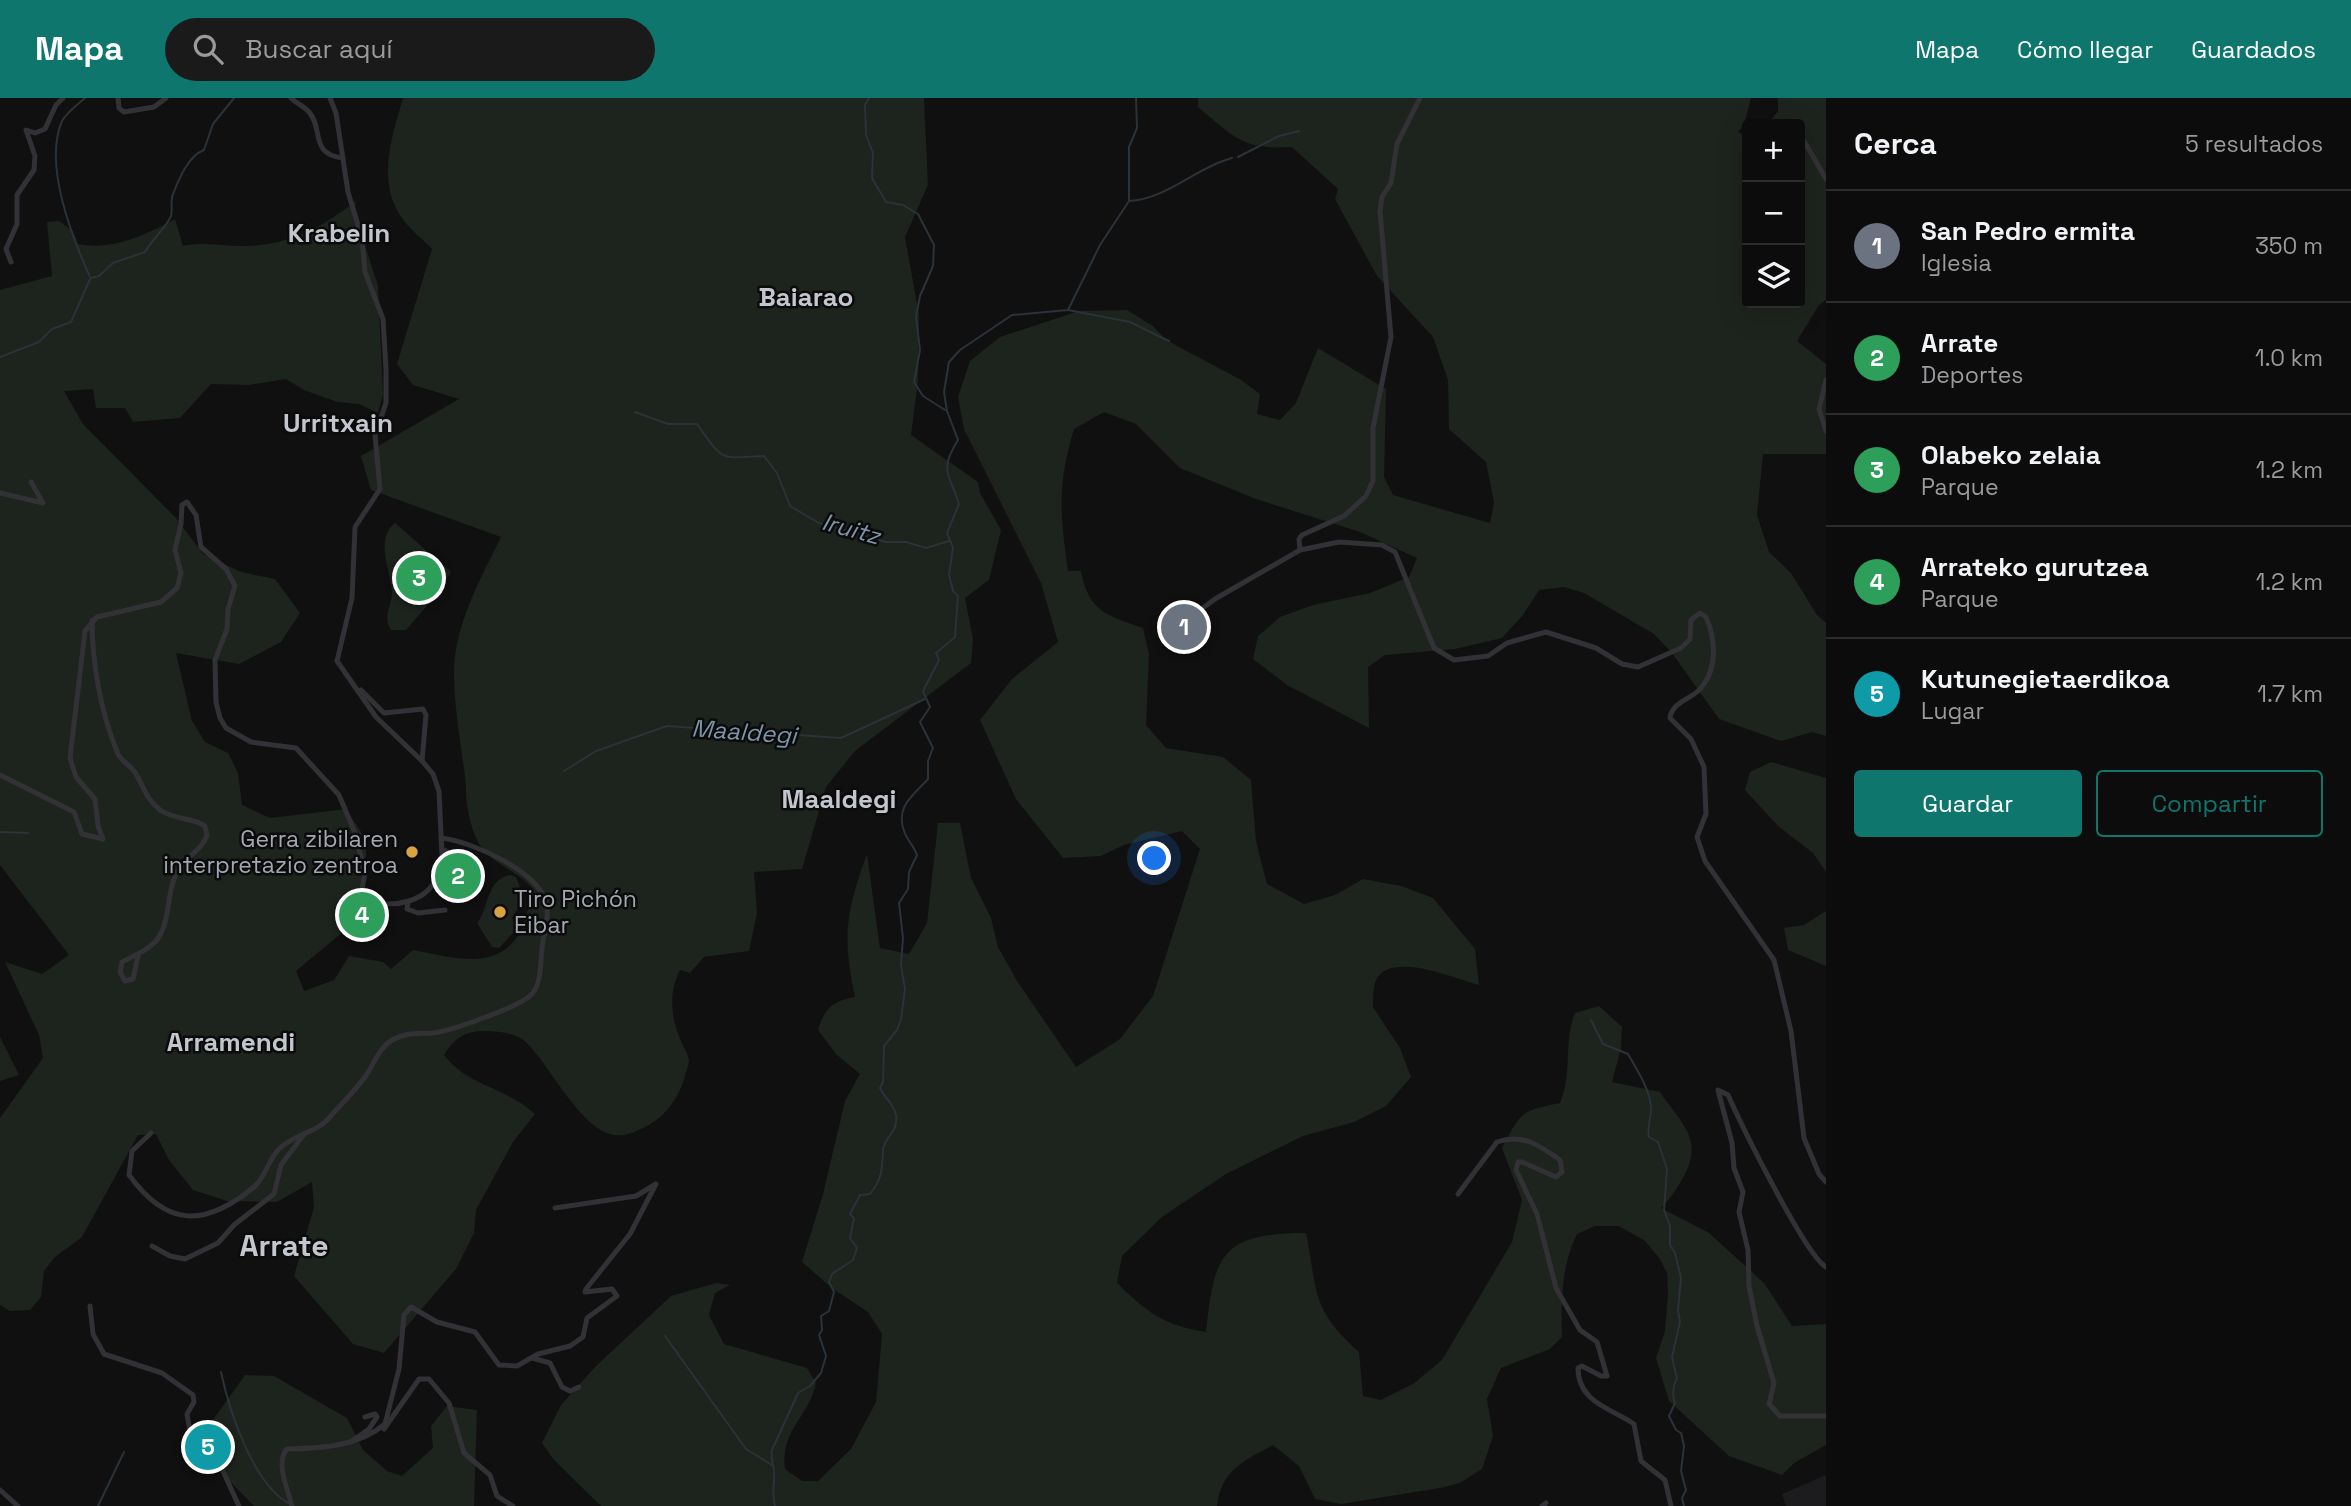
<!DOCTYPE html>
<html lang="es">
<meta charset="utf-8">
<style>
:root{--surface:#0c0c0d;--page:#1a1a1b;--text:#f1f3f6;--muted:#9a9b9d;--line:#2c2c2e;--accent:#0f766e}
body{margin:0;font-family:"Space Grotesk",sans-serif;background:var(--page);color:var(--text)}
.controls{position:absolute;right:21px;top:21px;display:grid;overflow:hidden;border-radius:7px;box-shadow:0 7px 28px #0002}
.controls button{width:63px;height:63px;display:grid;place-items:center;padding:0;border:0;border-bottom:2px solid var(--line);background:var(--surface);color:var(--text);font:35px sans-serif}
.you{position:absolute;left:1155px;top:761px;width:24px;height:24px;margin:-18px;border:5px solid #fff;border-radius:50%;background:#1a73e8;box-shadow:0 0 0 10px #1a73e833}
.badge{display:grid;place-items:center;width:46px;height:46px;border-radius:50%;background:var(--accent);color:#fff;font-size:23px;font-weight:700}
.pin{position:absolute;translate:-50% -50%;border:4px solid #fff;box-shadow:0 2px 7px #0006}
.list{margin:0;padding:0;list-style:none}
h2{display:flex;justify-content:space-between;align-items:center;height:91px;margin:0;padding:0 28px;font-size:30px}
h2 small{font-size:23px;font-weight:400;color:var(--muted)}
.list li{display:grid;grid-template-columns:46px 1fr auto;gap:21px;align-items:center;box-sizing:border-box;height:112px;padding:0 28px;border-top:2px solid var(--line)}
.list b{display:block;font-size:26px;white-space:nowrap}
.list p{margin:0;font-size:23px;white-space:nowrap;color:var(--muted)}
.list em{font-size:23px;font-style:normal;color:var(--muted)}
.actions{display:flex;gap:14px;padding:21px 28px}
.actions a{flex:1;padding:16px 0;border:2px solid var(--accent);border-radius:7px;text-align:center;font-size:24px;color:var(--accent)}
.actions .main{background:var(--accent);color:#fff}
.icon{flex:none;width:38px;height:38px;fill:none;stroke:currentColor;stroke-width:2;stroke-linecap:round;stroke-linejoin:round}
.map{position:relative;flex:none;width:1826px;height:1408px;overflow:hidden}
header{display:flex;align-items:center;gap:42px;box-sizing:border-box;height:98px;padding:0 35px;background:var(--accent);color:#fff}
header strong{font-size:33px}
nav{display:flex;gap:38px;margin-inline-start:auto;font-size:24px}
.search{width:490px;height:63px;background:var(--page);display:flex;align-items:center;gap:18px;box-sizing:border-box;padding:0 24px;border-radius:38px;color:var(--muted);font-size:26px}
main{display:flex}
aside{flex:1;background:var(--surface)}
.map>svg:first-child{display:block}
.built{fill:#1c1c1e}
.green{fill:#1d231d}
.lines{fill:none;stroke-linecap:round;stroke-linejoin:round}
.stream{stroke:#2b3238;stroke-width:2}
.minor{stroke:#323236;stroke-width:5}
.poi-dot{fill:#daa240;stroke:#0b0b0c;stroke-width:2.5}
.labels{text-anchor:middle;stroke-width:5;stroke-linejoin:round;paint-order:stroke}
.poi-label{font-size:23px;fill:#a3a7b0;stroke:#0b0b0c;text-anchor:end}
.water-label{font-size:24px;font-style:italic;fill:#7d95a8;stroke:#0b0b0c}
.quarter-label{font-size:26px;font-weight:bold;fill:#c3c6cd;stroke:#0b0b0c}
.district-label{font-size:30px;font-weight:bold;fill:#c3c6cd;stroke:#0b0b0c}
</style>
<header>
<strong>Mapa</strong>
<div class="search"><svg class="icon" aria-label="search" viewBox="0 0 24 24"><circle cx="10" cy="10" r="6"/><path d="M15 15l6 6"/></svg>Buscar aquí</div>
<nav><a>Mapa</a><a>Cómo llegar</a><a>Guardados</a></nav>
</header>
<main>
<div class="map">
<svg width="1826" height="1408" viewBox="0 0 1826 1408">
<rect width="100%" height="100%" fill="#101011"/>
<path class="built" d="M1826 1377V1408H1786L1782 1396Z"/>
<g class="green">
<path d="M403 0H924L928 87 905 139 919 217 918 283 911 337 978 384 980 395 1001 432 989 482 965 500 973 541 971 565 855 653 826 689 802 771 754 774 757 815 749 853 704 859 690 875 680 872C668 895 671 920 681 943 683 949 689 957 689 963 689 967 686 974 685 978 677 1007 658 1027 628 1036 585 1049 551 963 522 941 513 935 497 933 486 933 466 932 454 940 444 957 470 990 503 987 535 1016L513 1044 476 1112 474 1135 456 1171 384 1255 353 1246 294 1178 314 1109 312 1084 277 1104 227 1103 193 1092 169 1062 156 1036 138 1037 82 1139 55 1159 44 1173 41 1199 30 1212 10 1213 0 1207V1020L43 960 39 937 5 864 42 876 69 857 0 767V192L52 178 47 124 59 123 73 133 78 146C111 153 146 137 175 121L183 148C204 143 226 149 248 148 292 146 322 129 356 103L353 119H356L378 188 383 296 378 315 359 306 337 304 304 292 286 281 249 287 211 286 180 320 133 324 125 310H96L93 291 64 293 83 326 176 420 203 456 241 474 275 481 300 515 281 544 239 566 176 555 192 623 205 644 228 655 238 675 242 707 270 720 346 711C351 720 360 730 364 740 372 760 355 804 351 827L296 873 304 893 334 882 349 858 383 864 391 871 413 852C447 858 490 873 515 842 525 830 529 806 533 791 519 774 495 767 482 750 471 736 465 704 466 687 462 651 454 612 454 575 454 527 481 480 501 439L371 392 361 358 459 301 413 287 397 266 432 151C423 141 409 131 402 120 376 84 392 38 403 0Z"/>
<path d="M1198 0H1751L1744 27 1738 34 1747 39V205H1800V26H1768L1778 13V0H1826V202L1819 207 1797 243 1826 266V356H1763L1757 417 1769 454 1791 475 1817 517 1826 525V638L1812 634 1781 643 1719 621 1672 555 1654 536 1584 495 1564 489 1539 492 1523 517 1502 540 1455 551 1385 557 1368 569 1369 630 1287 587 1253 561 1258 538 1280 519 1313 507 1370 495 1409 479 1417 460 1360 434 1256 401 1180 370 1136 326 1104 314 1074 331C1057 388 1060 415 1068 473H1081C1089 514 1106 517 1143 530L1149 556 1146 627 1166 650 1223 659 1251 682 1256 743 1267 786 1304 806 1335 797 1363 781 1401 788 1433 800 1475 851 1479 887C1457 881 1390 852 1376 882 1373 889 1373 902 1373 909L1400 950 1411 979 1386 1008 1354 1024 1303 1038 1226 1076 1162 1119 1122 1158 1117 1185C1148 1215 1163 1227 1206 1234 1214 1157 1221 1135 1306 1135 1318 1194 1310 1210 1359 1254L1363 1298 1381 1302 1413 1286 1442 1262 1512 1144 1522 1102 1502 1050C1521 1014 1520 1013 1560 1005 1573 975 1563 944 1575 915L1599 908 1622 929 1621 950 1612 984 1660 994C1681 1025 1704 1041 1684 1078 1677 1090 1671 1100 1661 1110L1709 1135 1764 1185 1792 1228 1826 1226V1347L1794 1365 1782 1377 1729 1358 1669 1303 1656 1260 1665 1233 1668 1196 1667 1175 1660 1161 1645 1143 1619 1128H1595L1577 1136C1561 1170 1561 1201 1562 1239L1550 1251 1501 1270 1487 1301 1493 1338 1482 1371 1460 1385 1440 1390 1341 1406 1315 1401 1299 1368 1273 1347C1243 1363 1221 1373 1217 1408H601L554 1362 542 1345 561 1307 596 1268 671 1198 716 1185 730 1187 715 1195 709 1217 724 1246 807 1270 816 1285C809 1319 780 1332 785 1371L802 1383H818L851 1351 876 1304 882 1236 868 1214 833 1191 802 1164 823 1096 845 1003 860 976 836 956 818 932C824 911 832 903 855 899 842 839 846 813 867 756L880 850 909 856 927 825 938 725H960L971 780 991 820 998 849 1017 883 1076 969 1120 941 1153 898 1200 751 1182 733 1124 747 1101 758 1063 760 1016 701 980 622 1012 581 1058 544 1041 485 964 331 958 299 970 263 1000 239 1079 213 1127 212 1153 228 1166 242 1241 282 1260 296 1257 316 1280 322 1296 305 1318 250 1386 291 1384 379 1393 397 1490 425 1494 404 1486 364 1449 331 1448 282 1433 239 1377 178 1335 101 1338 91 1292 49C1242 52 1234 39 1198 9Z"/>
<path d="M395 425 451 474 439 494 406 532H391C382 517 392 509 392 494 391 472 374 441 395 425Z"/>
<path d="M1771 664 1826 680V774L1813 755 1778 728 1745 692 1750 674Z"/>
<path d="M510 777 516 779 524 800 512 820 515 826 513 835 499 850 492 849 477 825C489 811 486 781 510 777Z"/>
<path d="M1826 813V868L1788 852 1784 830 1804 827Z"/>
<path d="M0 939 19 977 0 983Z"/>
<path d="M245 1277 274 1278 347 1320 363 1352 387 1373 402 1378 433 1350 431 1328 447 1308 477 1312 474 1408H254L215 1368 211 1325Z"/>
</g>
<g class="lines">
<g class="stream">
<path d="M85 0C77 7 67 14 62 23 43 67 72 139 90 179"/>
<path d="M869 0 865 7 866 37 873 55 872 80 886 104 903 107 918 116 934 147 933 168 920 198 916 219 920 252 914 284 923 298 945 312"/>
<path d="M1238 59 1279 38 1299 33"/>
<path d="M1129 102V49L1137 30 1136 0"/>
<path d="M91 180 99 178 113 165 145 154C151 143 168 127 171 118 173 111 170 103 173 96 179 81 188 58 204 52L213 26 234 0"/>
<path d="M1068 212 1130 224 1169 243"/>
<path d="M0 259 39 244 52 231 71 224 90 181"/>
<path d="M635 314 668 326H697C725 365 718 360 764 358L777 375 790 408 819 425 886 444H906L926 450 949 443"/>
<path d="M564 673 596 653 667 628 841 640 925 601"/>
<path d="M0 734 28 735"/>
<path d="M1591 922 1603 946 1628 956C1635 969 1651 992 1651 1011 1651 1020 1647 1028 1649 1039L1658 1044 1667 1071 1664 1112 1670 1128V1147L1675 1155 1681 1180 1678 1212 1680 1224 1672 1259 1677 1281C1673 1286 1672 1299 1675 1305L1669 1318 1676 1332 1681 1335 1684 1348 1681 1373 1686 1392 1682 1400 1684 1408"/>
<path d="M665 1238 746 1351 772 1367"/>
<path d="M221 1274C229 1312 253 1387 290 1406"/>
<path d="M98 1408 124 1354"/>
<path d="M775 1408C771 1396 775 1387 774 1374 774 1367 770 1361 772 1352L798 1295 810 1288 821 1275 826 1258 819 1237 822 1232 821 1218 829 1213 834 1194 829 1184 832 1176 853 1162 857 1150 850 1140 854 1120 850 1116 860 1097 870 1096C883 1079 882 1071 883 1052 884 1040 899 1033 896 1017 892 1002 885 1002 880 990L883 984 884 948 897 932 901 921 905 891 901 867 903 840 899 805 908 791 909 774 917 757C914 748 907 742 904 733 895 708 914 697 928 681V663L933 650 920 624 930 609 923 593 939 562 936 555 955 539 958 498 953 493 949 477 953 450 947 435 959 406C950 376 938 374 958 342L947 313 944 294 949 264 960 252 1012 217 1068 212 1100 147 1129 103C1167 101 1195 70 1232 60"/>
</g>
<g class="minor">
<path d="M118 0 119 10 124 14 154 9 166 0"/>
<path d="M291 0C297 6 304 8 309 14 324 31 309 56 343 60"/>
<path d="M330 0 336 15 348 94 362 140 365 174 383 221 386 271V305L375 337 380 391 355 429 352 500 337 563 376 619 422 663 433 676 439 693 442 757"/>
<path d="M1793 25 1794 26"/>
<path d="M1800 36 1826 81"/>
<path d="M11 164 6 151 17 126V97L34 72 35 58 26 32 35 35 45 31 56 7 63 0"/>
<path d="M1826 282 1819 311 1826 333"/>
<path d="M0 395 43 405 31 384"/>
<path d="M1300 452 1299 441 1302 437 1344 418 1366 398 1373 383V330L1391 239 1380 113 1382 99 1391 85 1397 46 1420 0"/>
<path d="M1188 521 1215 501 1300 452 1339 444 1382 447 1395 454 1434 550 1454 562 1488 558 1507 545 1546 534 1596 550 1622 566 1638 569 1681 550 1690 541 1691 522 1700 515 1706 519C1716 542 1718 574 1698 593 1688 602 1672 605 1670 620L1691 641 1704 669 1706 716 1697 739 1705 763 1774 862 1791 933 1804 1040 1819 1076 1826 1084"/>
<path d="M92 522C92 565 101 616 118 656 122 664 132 668 136 676 144 689 146 701 160 712 174 722 191 719 205 728L207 737C203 751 187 758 179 771 165 792 172 826 155 844 145 854 133 858 122 864L120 874 125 883 133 881 138 858"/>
<path d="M361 592 384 615 423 611 426 617 422 663"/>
<path d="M0 677 74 714 82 736 103 741 98 728 95 701 76 679 70 660 85 533 97 519 161 504 177 490 181 475 175 452 181 426 182 407 187 404 196 417 201 449 226 471 235 488 228 511 227 531 215 562 216 604 220 620 226 630 251 644 296 650 339 697 355 735 365 775 362 791 367 801C392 812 430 804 438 775L472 791 476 789 481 780 479 771 442 751"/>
<path d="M408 804 407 811 418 815 445 812"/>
<path d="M151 1035 132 1053 129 1077C167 1129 204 1130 254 1089 266 1079 268 1061 280 1050 295 1036 316 1035 329 1020 341 1006 357 991 367 976 375 964 379 950 392 942 406 934 418 936 433 935 451 933 519 909 531 897 542 886 540 865 542 851 543 837 549 823 547 809 544 775 471 743 441 740"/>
<path d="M1458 1096 1497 1044C1522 1035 1539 1047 1560 1062L1562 1074 1556 1079 1522 1064H1518L1516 1072 1537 1116 1556 1190 1580 1232 1597 1244 1607 1278H1601L1582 1268 1578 1270C1578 1305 1613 1311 1634 1326L1641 1363 1665 1382 1671 1408"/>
<path d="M152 1148 170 1158 185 1161 218 1145 234 1127 274 1096 281 1067 305 1035"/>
<path d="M1826 1169C1805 1157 1741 1026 1728 997L1718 992 1732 1045 1734 1070 1743 1094 1739 1114 1748 1152 1749 1188 1757 1228 1774 1285 1769 1306 1780 1318H1826"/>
<path d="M90 1208 93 1236 104 1256 162 1275 193 1297 194 1304 187 1316 192 1345 221 1369 239 1408"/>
<path d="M532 1260 550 1265 562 1289 570 1293 579 1289"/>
<path d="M384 1331 419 1281H429L449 1305 464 1355 490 1377 497 1398 513 1408"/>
<path d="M352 1343 369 1331 377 1319 375 1316 365 1319"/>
<path d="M0 1392 18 1408"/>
<path d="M292 1408C288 1392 275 1364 287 1351 321 1350 358 1349 385 1326L399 1271 404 1217 411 1209 437 1224 475 1234 499 1267 517 1268 538 1256 570 1248 583 1239 587 1220 617 1198 612 1191 585 1194 586 1191 630 1136 656 1086 636 1098 555 1110"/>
<path d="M1542 1408 1546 1405"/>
</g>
</g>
<g class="poi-dot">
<circle cx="412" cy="754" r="7"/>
<circle cx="500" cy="814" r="7"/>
</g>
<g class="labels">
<g class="poi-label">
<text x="398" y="749">Gerra zibilaren<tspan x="398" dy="26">interpretazio zentroa</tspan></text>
<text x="514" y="809" text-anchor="start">Tiro Pichón<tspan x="514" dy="26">Eibar</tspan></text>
</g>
<g class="water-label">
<text transform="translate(851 431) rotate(15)" y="8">Iruitz</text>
<text transform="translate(744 634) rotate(4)" y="8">Maaldegi</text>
</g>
<g class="quarter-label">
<text x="339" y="144">Krabelin</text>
<text x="806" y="208">Baiarao</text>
<text x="338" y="334">Urritxain</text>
<text x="839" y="710">Maaldegi</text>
<text x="231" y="953">Arramendi</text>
</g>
<g class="district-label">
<text x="284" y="1158">Arrate</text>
</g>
</g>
</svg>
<div class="controls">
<button>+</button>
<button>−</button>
<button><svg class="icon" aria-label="layers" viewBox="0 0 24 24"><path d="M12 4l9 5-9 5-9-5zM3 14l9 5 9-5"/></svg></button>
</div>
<div class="you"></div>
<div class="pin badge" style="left:1184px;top:529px;background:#6b7280">1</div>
<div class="pin badge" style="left:458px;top:778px;background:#2e9e5b">2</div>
<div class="pin badge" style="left:419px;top:480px;background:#2e9e5b">3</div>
<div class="pin badge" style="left:362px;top:817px;background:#2e9e5b">4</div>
<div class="pin badge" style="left:208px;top:1349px;background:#0f9aa8">5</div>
</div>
<aside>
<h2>Cerca<small>5 resultados</small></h2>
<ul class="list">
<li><span class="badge" style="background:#6b7280">1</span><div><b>San Pedro ermita</b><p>Iglesia</p></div><em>350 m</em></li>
<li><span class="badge" style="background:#2e9e5b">2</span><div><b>Arrate</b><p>Deportes</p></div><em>1.0 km</em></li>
<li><span class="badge" style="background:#2e9e5b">3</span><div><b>Olabeko zelaia</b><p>Parque</p></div><em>1.2 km</em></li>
<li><span class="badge" style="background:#2e9e5b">4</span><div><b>Arrateko gurutzea</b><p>Parque</p></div><em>1.2 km</em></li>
<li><span class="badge" style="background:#0f9aa8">5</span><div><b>Kutunegietaerdikoa</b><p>Lugar</p></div><em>1.7 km</em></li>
</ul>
<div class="actions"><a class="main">Guardar</a><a>Compartir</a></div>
</aside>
</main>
